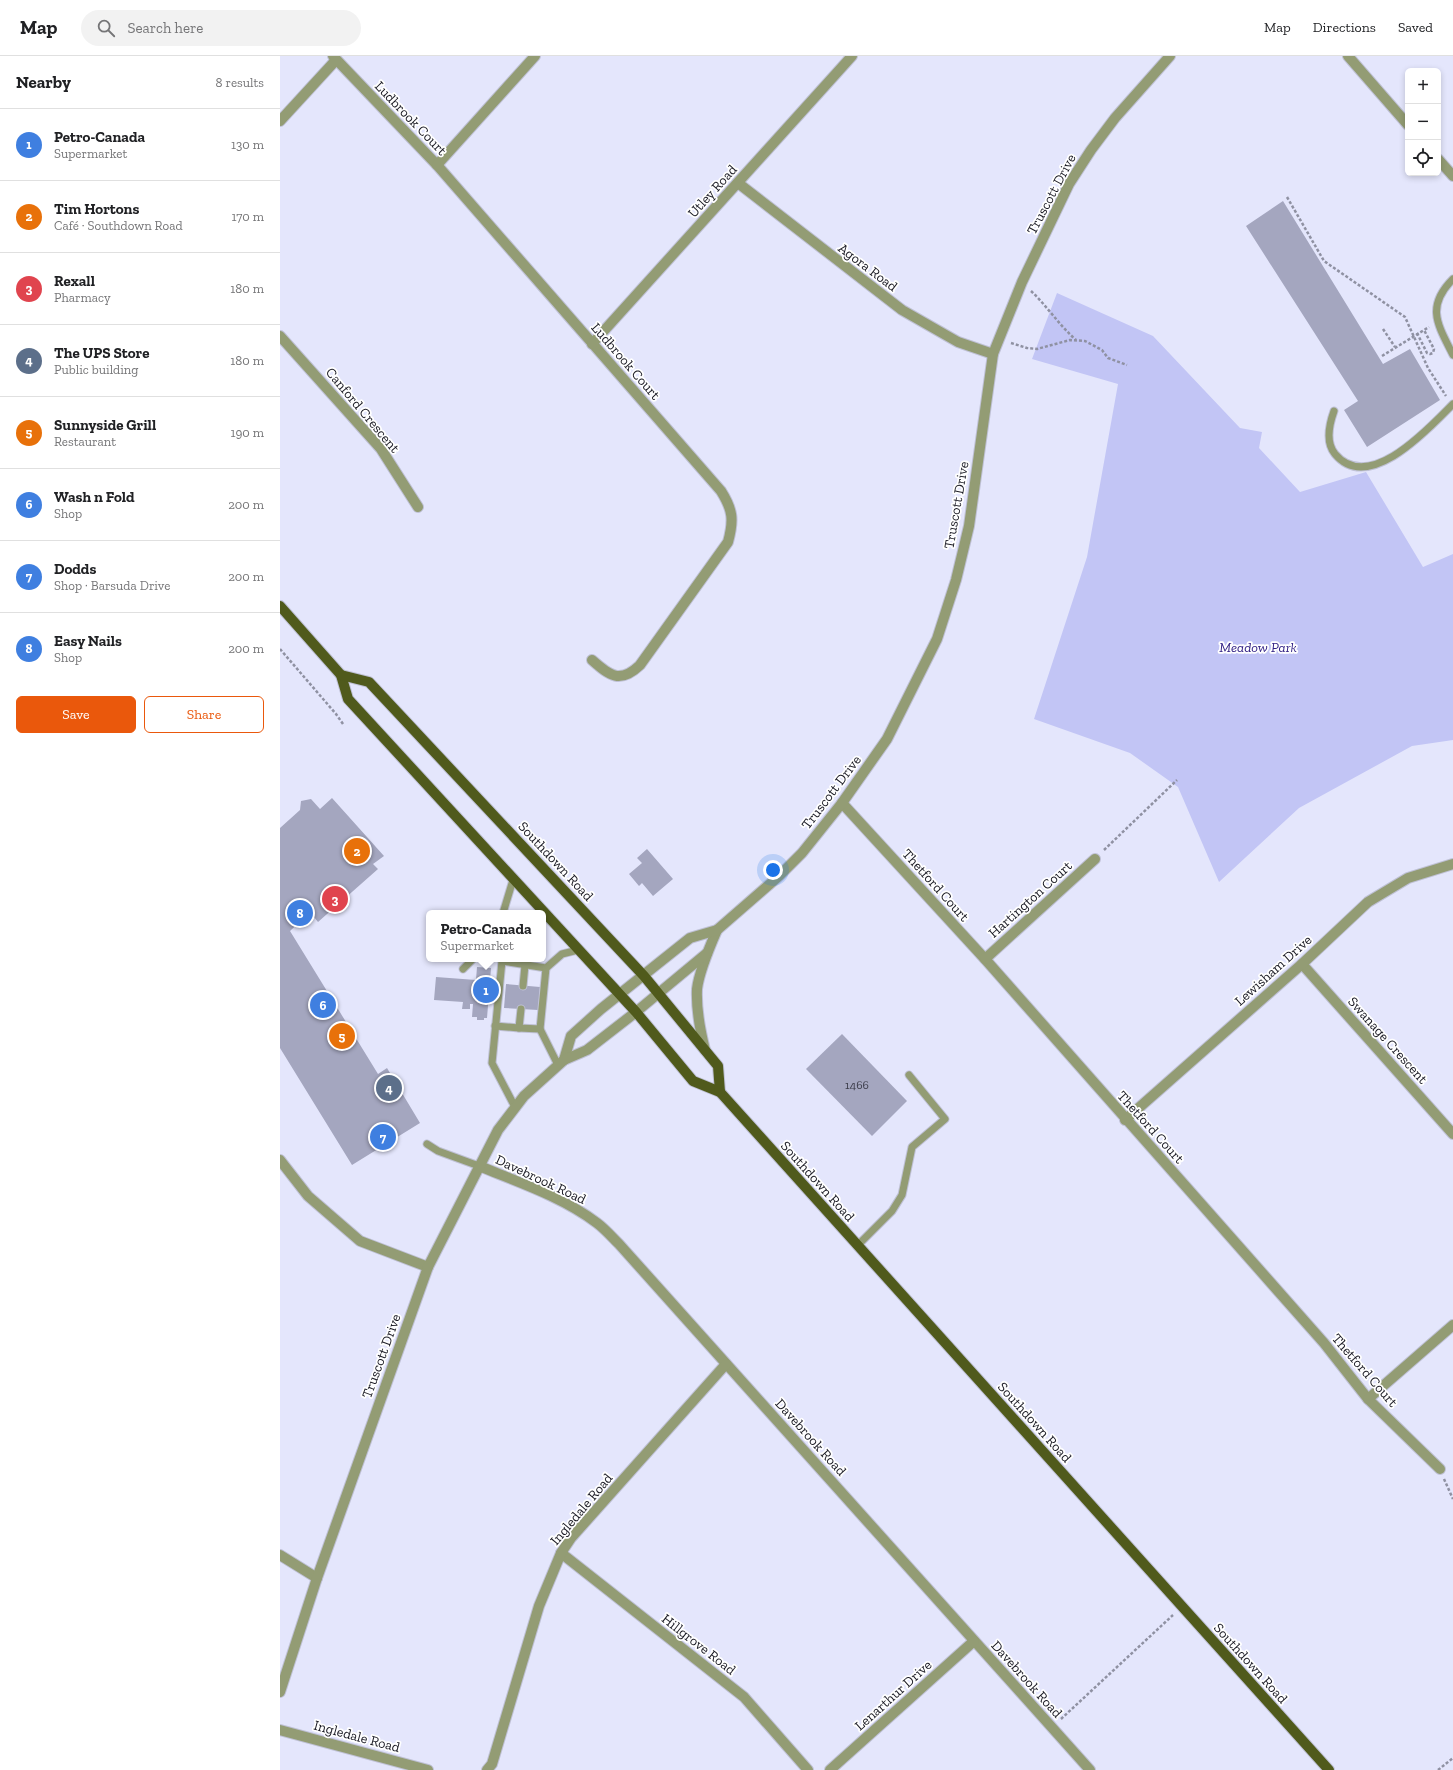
<!DOCTYPE html>
<meta charset="utf-8">
<style>
:root{--surface:#fff;--page:#f2f2f2;--text:#202124;--muted:#757577;--line:#e0e0e0;--accent:#ea580c}
body{margin:0;font-family:"Zilla Slab",serif;background:var(--page);color:var(--text)}
.controls{position:absolute;right:12px;top:12px;display:grid;overflow:hidden;border-radius:6px;box-shadow:0 2px 6px #0003}
.controls button{width:36px;height:36px;display:grid;place-items:center;padding:0;border:0;border-bottom:1px solid var(--line);background:var(--surface);color:var(--text);font:20px sans-serif}
.you{position:absolute;left:493px;top:814px;width:14px;height:14px;margin:-10px;border:3px solid #fff;border-radius:50%;background:#1a73e8;box-shadow:0 0 0 6px #1a73e833}
.badge{display:grid;place-items:center;width:26px;height:26px;border-radius:50%;background:var(--accent);color:#fff;font-size:13px;font-weight:700}
.pin{position:absolute;translate:-50% -50%;border:2px solid #fff;box-shadow:0 1px 4px #0006}
.popup{position:absolute;left:146px;top:854px;width:120px;height:52px;box-sizing:border-box;display:grid;place-content:center;border-radius:6px;background:var(--surface);filter:drop-shadow(0 1px 3px #0005);font-size:13px;white-space:nowrap;color:var(--muted)}
.popup b{font-size:15px;color:var(--text)}
.popup::after{content:'';position:absolute;left:50%;top:100%;margin-left:-8px;border:8px solid transparent;border-top-color:var(--surface)}
.list{margin:0;padding:0;list-style:none}
h2{display:flex;justify-content:space-between;align-items:center;height:52px;margin:0;padding:0 16px;font-size:17px}
h2 small{font-size:13px;font-weight:400;color:var(--muted)}
.list li{display:grid;grid-template-columns:26px 1fr auto;gap:12px;align-items:center;box-sizing:border-box;height:72px;padding:0 16px;border-top:1px solid var(--line)}
.list b{display:block;font-size:15px;white-space:nowrap}
.list p{margin:0;font-size:13px;white-space:nowrap;color:var(--muted)}
.list em{font-size:13px;font-style:normal;color:var(--muted)}
.actions{display:flex;gap:8px;padding:12px 16px}
.actions a{flex:1;padding:9px 0;border:1px solid var(--accent);border-radius:6px;text-align:center;font-size:14px;color:var(--accent)}
.actions .main{background:var(--accent);color:#fff}
.icon{flex:none;width:22px;height:22px;fill:none;stroke:currentColor;stroke-width:2;stroke-linecap:round;stroke-linejoin:round}
.map{position:relative;flex:none;width:1173px;height:1714px;overflow:hidden}
header{display:flex;align-items:center;gap:24px;box-sizing:border-box;height:56px;padding:0 20px;background:var(--surface);border-bottom:1px solid var(--line)}
header strong{font-size:19px}
nav{display:flex;gap:22px;margin-inline-start:auto;font-size:14px}
.search{width:280px;height:36px;background:var(--page);display:flex;align-items:center;gap:10px;box-sizing:border-box;padding:0 14px;border-radius:22px;color:var(--muted);font-size:15px}
main{display:flex}
aside{flex:1;background:var(--surface)}
.map>svg:first-child{display:block}
.green{fill:#c2c5f5}
.building{fill:#a4a6bf}
.lines{fill:none;stroke-linecap:round;stroke-linejoin:round}
.service-casing{stroke:#bfc1d5;stroke-width:9}
.minor-casing{stroke:#bfc1d5;stroke-width:12}
.tertiary-casing{stroke:#bfc1d5;stroke-width:12}
.primary-casing{stroke:#bfc1d5;stroke-width:12}
.path{stroke:#8f91a2;stroke-width:2.5;stroke-dasharray:3 2;stroke-linecap:butt}
.service{stroke:#939c74;stroke-width:7}
.minor{stroke:#939c74;stroke-width:10}
.tertiary{stroke:#939c74;stroke-width:10}
.primary{stroke:#505a1c;stroke-width:10}
.labels{text-anchor:middle;stroke-width:3.5;stroke-linejoin:round;paint-order:stroke}
.number-label{font-size:12px;fill:#3b3c49}
.street-label{font-size:14px;fill:#181822;stroke:#fff}
.park-label{font-size:14px;font-style:italic;fill:#312084;stroke:#fff}
</style>
<header>
<strong>Map</strong>
<div class="search"><svg class="icon" aria-label="search" viewBox="0 0 24 24"><circle cx="10" cy="10" r="6"/><path d="M15 15l6 6"/></svg>Search here</div>
<nav><a>Map</a><a>Directions</a><a>Saved</a></nav>
</header>
<main>
<aside>
<h2>Nearby<small>8 results</small></h2>
<ul class="list">
<li><span class="badge" style="background:#3f7fe0">1</span><div><b>Petro-Canada</b><p>Supermarket</p></div><em>130 m</em></li>
<li><span class="badge" style="background:#e8710a">2</span><div><b>Tim Hortons</b><p>Café · Southdown Road</p></div><em>170 m</em></li>
<li><span class="badge" style="background:#e0444e">3</span><div><b>Rexall</b><p>Pharmacy</p></div><em>180 m</em></li>
<li><span class="badge" style="background:#5c6f8a">4</span><div><b>The UPS Store</b><p>Public building</p></div><em>180 m</em></li>
<li><span class="badge" style="background:#e8710a">5</span><div><b>Sunnyside Grill</b><p>Restaurant</p></div><em>190 m</em></li>
<li><span class="badge" style="background:#3f7fe0">6</span><div><b>Wash n Fold</b><p>Shop</p></div><em>200 m</em></li>
<li><span class="badge" style="background:#3f7fe0">7</span><div><b>Dodds</b><p>Shop · Barsuda Drive</p></div><em>200 m</em></li>
<li><span class="badge" style="background:#3f7fe0">8</span><div><b>Easy Nails</b><p>Shop</p></div><em>200 m</em></li>
</ul>
<div class="actions"><a class="main">Save</a><a>Share</a></div>
</aside>
<div class="map">
<svg width="1173" height="1714" viewBox="0 0 1173 1714">
<rect width="100%" height="100%" fill="#e4e6fc"/>
<path class="green" d="M777 237 873 280 960 372 982 376 979 392 1020 436 1086 416 1143 511 1173 498V684L1132 690 1019 752 939 826 898 731 850 697 754 663 807 501 838 328 752 303Z"/>
<g class="building">
<path d="M1003 145 1103 308 1130 293 1160 344 1087 391 1064 354 1078 345 966 170Z"/>
<path d="M52 742 104 800 93 808 98 813 38 866 30 856 10 875 98 1018 107 1012 140 1067 72 1109 0 992V772L20 754 21 745 31 743 40 753Z"/>
<path d="M367 793 393 823 373 840 362 827 359 830 349 818 362 807 357 802Z"/>
<path d="M197 911 211 912 207 962H204V964H197V961H192L193 948H190V953H182L183 946 154 944 156 921 196 924Z"/>
<path d="M226 928 260 931 258 954 224 952Z"/>
<path d="M562 978 627 1045 592 1080 526 1013Z"/>
</g>
<g class="lines">
<g class="service-casing">
<g id="service">
<path d="M1173 223C1145 251 1158 269 1173 299"/>
<path d="M1054 355C1049 369 1045 386 1055 398 1089 439 1150 371 1173 348"/>
<path d="M223 857 233 824"/>
<path d="M222 903V905L266 912 282 898 298 894"/>
<path d="M222 905 212 1007 235 1051"/>
<path d="M266 912 260 973 278 1009"/>
<path d="M183 913 193 903"/>
<path d="M243 930 245 909"/>
<path d="M241 953 239 972 260 973"/>
<path d="M215 970 239 972"/>
<path d="M147 1088 158 1095 199 1110"/>
<path d="M577 1190 612 1155 622 1139 632 1091 665 1063 629 1019"/>
</g>
</g>
<g class="minor-casing">
<g id="minor">
<path d="M53 0 157 109 441 435C453 454 454 464 448 486L360 609C340 628 330 620 312 604"/>
<path d="M1068 0 1128 69"/>
<path d="M0 65 56 4"/>
<path d="M1158 103 1173 120"/>
<path d="M157 109 255 0"/>
<path d="M458 127 622 254 678 286 713 298"/>
<path d="M0 280 101 393 138 451"/>
<path d="M312 288 572 0"/>
<path d="M562 747 705 903 1044 1287 1088 1343 1160 1413"/>
<path d="M705 903 815 803"/>
<path d="M1022 908 1173 1078"/>
<path d="M845 1064 1022 908 1088 846 1128 822 1173 808"/>
<path d="M0 1104 28 1140 80 1185 148 1211"/>
<path d="M199 1110C238 1126 283 1141 317 1167 325 1173 332 1181 339 1188L810 1714"/>
<path d="M1088 1343 1173 1269"/>
<path d="M281 1497 464 1641 528 1714"/>
<path d="M0 1499 37 1522"/>
<path d="M0 1674 148 1714"/>
<path d="M207 1714 212 1708 259 1550 281 1497 291 1482 446 1308"/>
<path d="M550 1714 694 1585"/>
</g>
</g>
<g class="tertiary-casing">
<g id="tertiary">
<path d="M425 994C420 974 416 954 417 933 419 916 430 890 437 874"/>
<path d="M284 1004 291 980 321 953 410 882 437 874 499 820 522 797 562 747 607 683 657 583 676 524 689 470 713 298 742 226 789 128 811 94 835 62 890 0"/>
<path d="M0 1636 37 1522 148 1211 218 1074 244 1040 284 1004 307 994 356 956 427 897"/>
</g>
</g>
<g class="primary-casing">
<g id="primary">
<path d="M0 550 61 619 68 643 356 956 413 1025 440 1036 1049 1714"/>
<path d="M61 619 89 626 364 920 438 1010 440 1036"/>
</g>
</g>
<g class="path">
<path d="M1007 141 1044 205 1125 261 1148 312 1166 340"/>
<path d="M751 235C767 250 779 269 796 284"/>
<path d="M1103 273 1115 291"/>
<path d="M1137 277 1147 297 1150 298 1153 297 1154 293 1144 274"/>
<path d="M731 287 747 292 757 293 790 284 805 285 822 294 828 302 847 309"/>
<path d="M1102 300 1149 271"/>
<path d="M0 593 56 658 63 668"/>
<path d="M824 794 897 724"/>
<path d="M1164 1423 1173 1443"/>
<path d="M781 1663 893 1559"/>
<path d="M1158 1714 1173 1702"/>
</g>
<use href="#service" class="service"/>
<use href="#minor" class="minor"/>
<use href="#tertiary" class="tertiary"/>
<use href="#primary" class="primary"/>
</g>
<g class="labels">
<g class="number-label">
<text x="577" y="1033">1466</text>
</g>
<g class="street-label">
<text transform="translate(131 62) rotate(46)" y="5">Ludbrook Court</text>
<text transform="translate(432 135) rotate(-48)" y="5">Utley Road</text>
<text transform="translate(771 138) rotate(-62)" y="5">Truscott Drive</text>
<text transform="translate(588 211) rotate(37)" y="5">Agora Road</text>
<text transform="translate(346 305) rotate(49)" y="5">Ludbrook Court</text>
<text transform="translate(83 354) rotate(50)" y="5">Canford Crescent</text>
<text transform="translate(676 449) rotate(-80)" y="5">Truscott Drive</text>
<text transform="translate(551 736) rotate(-53)" y="5">Truscott Drive</text>
<text transform="translate(276 805) rotate(47)" y="5">Southdown Road</text>
<text transform="translate(656 829) rotate(48)" y="5">Thetford Court</text>
<text transform="translate(750 843) rotate(-42)" y="5">Hartington Court</text>
<text transform="translate(993 914) rotate(-42)" y="5">Lewisham Drive</text>
<text transform="translate(1108 984) rotate(48)" y="5">Swanage Crescent</text>
<text transform="translate(871 1071) rotate(48)" y="5">Thetford Court</text>
<text transform="translate(261 1123) rotate(25)" y="5">Davebrook Road</text>
<text transform="translate(538 1125) rotate(48)" y="5">Southdown Road</text>
<text transform="translate(101 1300) rotate(-70)" y="5">Truscott Drive</text>
<text transform="translate(1085 1314) rotate(49)" y="5">Thetford Court</text>
<text transform="translate(755 1366) rotate(48)" y="5">Southdown Road</text>
<text transform="translate(531 1381) rotate(48)" y="5">Davebrook Road</text>
<text transform="translate(301 1453) rotate(-50)" y="5">Ingledale Road</text>
<text transform="translate(419 1588) rotate(38)" y="5">Hillgrove Road</text>
<text transform="translate(971 1607) rotate(48)" y="5">Southdown Road</text>
<text transform="translate(747 1623) rotate(48)" y="5">Davebrook Road</text>
<text transform="translate(613 1639) rotate(-42)" y="5">Lenarthur Drive</text>
<text transform="translate(77 1680) rotate(15)" y="5">Ingledale Road</text>
</g>
<g class="park-label">
<text x="978" y="596">Meadow Park</text>
</g>
</g>
</svg>
<div class="controls">
<button>+</button>
<button>−</button>
<button><svg class="icon" aria-label="locate" viewBox="0 0 24 24"><circle cx="12" cy="12" r="6"/><path d="M12 2v4M12 18v4M2 12h4M18 12h4"/></svg></button>
</div>
<div class="you"></div>
<div class="pin badge" style="left:206px;top:934px;background:#3f7fe0">1</div>
<div class="popup"><b>Petro-Canada</b>Supermarket</div>
<div class="pin badge" style="left:77px;top:795px;background:#e8710a">2</div>
<div class="pin badge" style="left:55px;top:843px;background:#e0444e">3</div>
<div class="pin badge" style="left:109px;top:1032px;background:#5c6f8a">4</div>
<div class="pin badge" style="left:62px;top:980px;background:#e8710a">5</div>
<div class="pin badge" style="left:43px;top:949px;background:#3f7fe0">6</div>
<div class="pin badge" style="left:103px;top:1081px;background:#3f7fe0">7</div>
<div class="pin badge" style="left:20px;top:857px;background:#3f7fe0">8</div>
</div>
</main>
